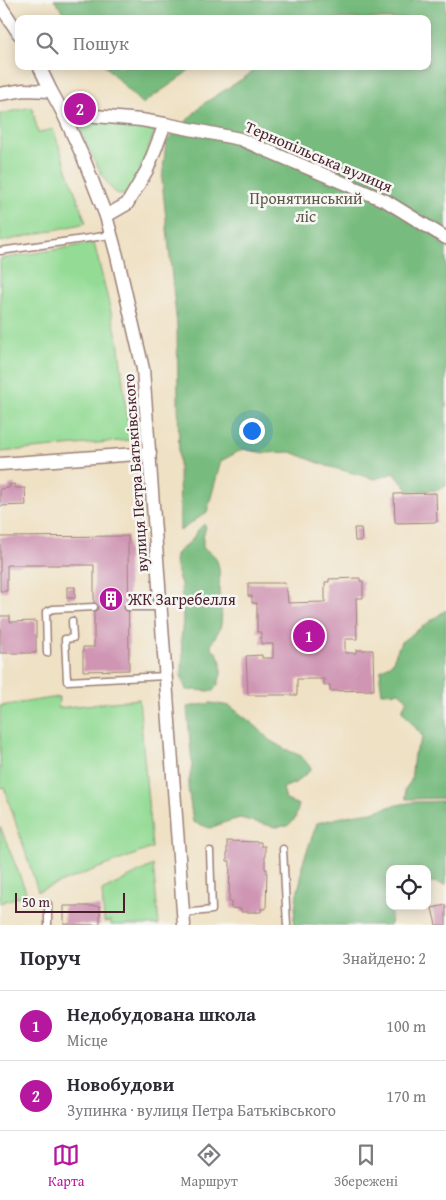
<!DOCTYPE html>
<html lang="uk">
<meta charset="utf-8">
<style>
:root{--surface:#fff;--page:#f2f2f3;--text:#2b2b33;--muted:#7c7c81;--line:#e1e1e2;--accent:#b5179e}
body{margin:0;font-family:"Gentium Book Plus",serif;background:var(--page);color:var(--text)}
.controls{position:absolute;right:15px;bottom:15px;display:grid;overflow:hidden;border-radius:10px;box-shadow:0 2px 12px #0003}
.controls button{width:45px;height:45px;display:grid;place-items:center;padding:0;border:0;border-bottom:1px solid var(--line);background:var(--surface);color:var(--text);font:25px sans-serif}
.scale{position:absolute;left:15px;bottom:12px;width:110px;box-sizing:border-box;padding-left:5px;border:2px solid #4a1f2b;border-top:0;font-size:14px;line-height:18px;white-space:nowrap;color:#4a1f2b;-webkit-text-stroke:4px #f6f6f2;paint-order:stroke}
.you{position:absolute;left:251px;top:430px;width:18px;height:18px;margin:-12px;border:4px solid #fff;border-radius:50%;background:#1a73e8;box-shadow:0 0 0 8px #1a73e833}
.badge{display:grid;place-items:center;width:32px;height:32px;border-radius:50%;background:var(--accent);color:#fff;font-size:16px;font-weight:700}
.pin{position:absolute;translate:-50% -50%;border:2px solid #fff;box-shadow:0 1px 5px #0006}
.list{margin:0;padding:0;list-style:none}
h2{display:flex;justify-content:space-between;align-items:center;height:65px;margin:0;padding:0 20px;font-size:21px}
h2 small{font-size:16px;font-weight:400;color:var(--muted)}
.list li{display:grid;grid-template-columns:32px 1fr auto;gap:15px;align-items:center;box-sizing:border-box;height:70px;padding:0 20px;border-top:1px solid var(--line)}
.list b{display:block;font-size:19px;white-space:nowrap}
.list p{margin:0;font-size:16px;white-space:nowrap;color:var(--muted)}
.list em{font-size:16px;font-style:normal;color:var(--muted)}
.icon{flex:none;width:28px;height:28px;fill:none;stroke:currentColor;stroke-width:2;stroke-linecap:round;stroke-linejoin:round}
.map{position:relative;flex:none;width:446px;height:925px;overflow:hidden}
.search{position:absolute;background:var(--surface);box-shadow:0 2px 12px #0003;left:15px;right:15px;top:15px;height:55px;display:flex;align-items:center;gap:12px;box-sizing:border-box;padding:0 18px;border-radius:10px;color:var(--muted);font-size:19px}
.sheet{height:205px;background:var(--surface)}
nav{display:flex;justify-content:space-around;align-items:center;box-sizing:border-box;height:70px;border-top:1px solid var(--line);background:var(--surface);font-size:14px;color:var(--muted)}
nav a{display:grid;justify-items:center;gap:2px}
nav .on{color:var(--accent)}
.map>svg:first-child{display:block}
.green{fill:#94db95;stroke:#6f7d60}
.forest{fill:#77bb7e;stroke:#606d54}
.building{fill:#cf95b3}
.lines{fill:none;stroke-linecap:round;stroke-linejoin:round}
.service-casing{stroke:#9c8078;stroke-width:9}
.minor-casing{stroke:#9c8078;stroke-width:15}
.service{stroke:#fff;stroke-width:6}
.minor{stroke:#fff;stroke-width:12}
.labels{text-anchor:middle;stroke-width:5;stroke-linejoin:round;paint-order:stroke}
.street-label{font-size:16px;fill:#4a1f2b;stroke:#f6f6f2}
.park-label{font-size:16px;fill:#60574b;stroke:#f6f6f2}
.poi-label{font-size:16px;fill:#4a1f2b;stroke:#f6f6f2;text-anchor:start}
</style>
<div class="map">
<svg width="446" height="925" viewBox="0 0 446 925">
<rect width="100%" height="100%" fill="#f6f6f2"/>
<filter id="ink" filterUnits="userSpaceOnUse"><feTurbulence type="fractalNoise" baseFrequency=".02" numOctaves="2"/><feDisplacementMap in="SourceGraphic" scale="10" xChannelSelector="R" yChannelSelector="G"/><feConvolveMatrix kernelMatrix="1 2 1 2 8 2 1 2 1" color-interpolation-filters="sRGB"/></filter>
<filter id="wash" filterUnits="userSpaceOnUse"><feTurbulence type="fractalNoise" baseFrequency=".0096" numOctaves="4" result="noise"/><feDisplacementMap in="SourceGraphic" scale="20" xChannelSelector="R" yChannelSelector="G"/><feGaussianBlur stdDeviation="1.12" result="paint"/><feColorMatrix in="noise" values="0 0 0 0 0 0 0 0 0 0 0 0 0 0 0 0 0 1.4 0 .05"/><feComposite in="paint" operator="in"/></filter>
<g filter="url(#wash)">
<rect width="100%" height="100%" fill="#efe1c4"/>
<g class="green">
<path d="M32 107 38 133 53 129 86 223 0 242V114Z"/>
<path d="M76 117 131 125 155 131 134 185C131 189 128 194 122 195 120 195 116 193 115 192 103 183 81 133 76 117Z"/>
<path d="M94 243 118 340 130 440 0 452V259Z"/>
<path d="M59 697 58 708 139 699 152 848 38 891 4 787 0 788V706Z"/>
<path d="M0 826 27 894 0 903Z"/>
<path d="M153 865 159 925H111V921L104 922 102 891Z"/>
</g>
<g class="forest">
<path d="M54 0H446V486L438 490 409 491 394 473 375 479 327 466 291 452 264 453 243 449 221 461 207 512 180 531 177 326 162 180 166 142 203 104 250 74 256 66H427V19H68Z"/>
<path d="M105 66H194L177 80 142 104Z"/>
<path d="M204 524 206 526 203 538V548C209 552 215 554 217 561 221 570 219 582 219 592 220 602 223 614 221 624 220 633 211 639 211 648L217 653 221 662V674L218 684 213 691 186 690 181 675 183 654 181 641 183 619 181 584 177 573 175 560 177 553 191 541 197 531Z"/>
<path d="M446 610V798L406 799 405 789 411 781 414 754 423 737 402 711 407 699 399 692 382 693 380 678 381 670 392 663 401 642Z"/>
<path d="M211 703 230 706 258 728 269 740 283 748 301 756 312 769 295 783 283 788 286 800 299 805 295 819 287 826 275 827 240 818 226 822 210 828 193 822 188 787 192 765 187 707Z"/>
<path d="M446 801V885L433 882 427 884V869H390V906H392L390 925H293L297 893 301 879 302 865 317 823 351 815 372 812 392 806 413 802Z"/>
</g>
<g id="blocks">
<g class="building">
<path d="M15 484V488H25L26 505 0 506V489L9 488V485Z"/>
<path d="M436 493 437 522 395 523 394 494Z"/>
<path d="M354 528H361L362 541H355Z"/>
<path d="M128 536 129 670 83 671V647H94V565H7V591H0V537Z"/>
<path d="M360 578V581H363V598H356L357 639H345V653H356V650H373L374 690 330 691V685H324V679H297V695H248L246 656 262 655V658H273V644H261V632H257V603H252V596H248V583H285L286 591H287L288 603 325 602V582H329V579Z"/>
<rect x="67" y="587" width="8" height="11"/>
<path d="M0 616H10V622L36 621V653H0Z"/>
<path d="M227 841 261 842V846H265V869H267L266 909H261V912H241V909L231 908V902H229L230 861H227Z"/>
<path d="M446 905V925H436L432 908Z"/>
<path d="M64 906H100V925L64 924Z"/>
</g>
</g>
</g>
<g filter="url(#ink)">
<use href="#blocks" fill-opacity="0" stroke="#9c8078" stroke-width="1"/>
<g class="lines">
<g class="service-casing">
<g id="service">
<path d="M0 251 111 235"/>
<path d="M128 607H161"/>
<path d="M72 621 73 638 65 639 67 681 166 676"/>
<path d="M47 653 46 612 53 609 94 607"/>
<path d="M283 849 287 925"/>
<path d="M48 904V925"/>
<path d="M183 913 212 910 210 851"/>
</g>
</g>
<g class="minor-casing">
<g id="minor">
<path d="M0 5 19 34"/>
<path d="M39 66 51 91 62 111 83 157 106 216 117 256 143 369 184 925"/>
<path d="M0 94 24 90 51 91"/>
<path d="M62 111 95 116 141 120 165 124"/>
<path d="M106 216 127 204 147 170 165 124 240 139 386 201 446 238"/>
<path d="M0 464 150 453"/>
</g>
</g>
<use href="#service" class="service"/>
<use href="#minor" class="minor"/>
</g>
</g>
<defs>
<g id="building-disc" transform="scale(1.25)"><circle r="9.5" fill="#b5179e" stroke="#f6f6f2"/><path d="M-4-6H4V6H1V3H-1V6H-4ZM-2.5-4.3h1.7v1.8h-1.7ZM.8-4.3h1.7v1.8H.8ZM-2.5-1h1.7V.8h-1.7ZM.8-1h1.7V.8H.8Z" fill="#fff"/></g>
</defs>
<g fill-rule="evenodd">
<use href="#building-disc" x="111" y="599"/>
</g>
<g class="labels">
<g class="street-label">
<text transform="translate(319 156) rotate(23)" y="6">Тернопільська вулиця</text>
<text transform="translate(135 473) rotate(-94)" y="6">вулиця Петра Батьківського</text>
</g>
<g class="park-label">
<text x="306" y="204">Пронятинський<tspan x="306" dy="18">ліс</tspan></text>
</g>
<g class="poi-label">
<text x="128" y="605">ЖК Загребелля</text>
</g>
</g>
</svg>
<div class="controls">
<button><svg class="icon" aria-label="locate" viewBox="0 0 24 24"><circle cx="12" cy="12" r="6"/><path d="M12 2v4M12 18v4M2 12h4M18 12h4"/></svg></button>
</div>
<div class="scale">50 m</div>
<div class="you"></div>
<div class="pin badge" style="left:309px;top:636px">1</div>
<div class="pin badge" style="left:80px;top:109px">2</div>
<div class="search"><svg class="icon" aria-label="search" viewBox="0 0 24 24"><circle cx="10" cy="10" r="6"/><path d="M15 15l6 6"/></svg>Пошук</div>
</div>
<section class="sheet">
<h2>Поруч<small>Знайдено: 2</small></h2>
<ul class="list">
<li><span class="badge">1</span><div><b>Недобудована школа</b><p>Місце</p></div><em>100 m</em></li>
<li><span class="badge">2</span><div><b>Новобудови</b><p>Зупинка · вулиця Петра Батьківського</p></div><em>170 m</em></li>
</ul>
</section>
<nav>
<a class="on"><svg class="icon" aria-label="map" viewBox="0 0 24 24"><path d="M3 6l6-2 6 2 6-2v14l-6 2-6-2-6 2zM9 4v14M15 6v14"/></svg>Карта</a>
<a><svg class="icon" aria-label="directions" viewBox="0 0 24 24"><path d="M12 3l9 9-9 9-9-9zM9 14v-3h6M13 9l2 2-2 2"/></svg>Маршрут</a>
<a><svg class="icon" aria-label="saved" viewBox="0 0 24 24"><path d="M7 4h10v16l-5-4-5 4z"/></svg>Збережені</a>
</nav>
